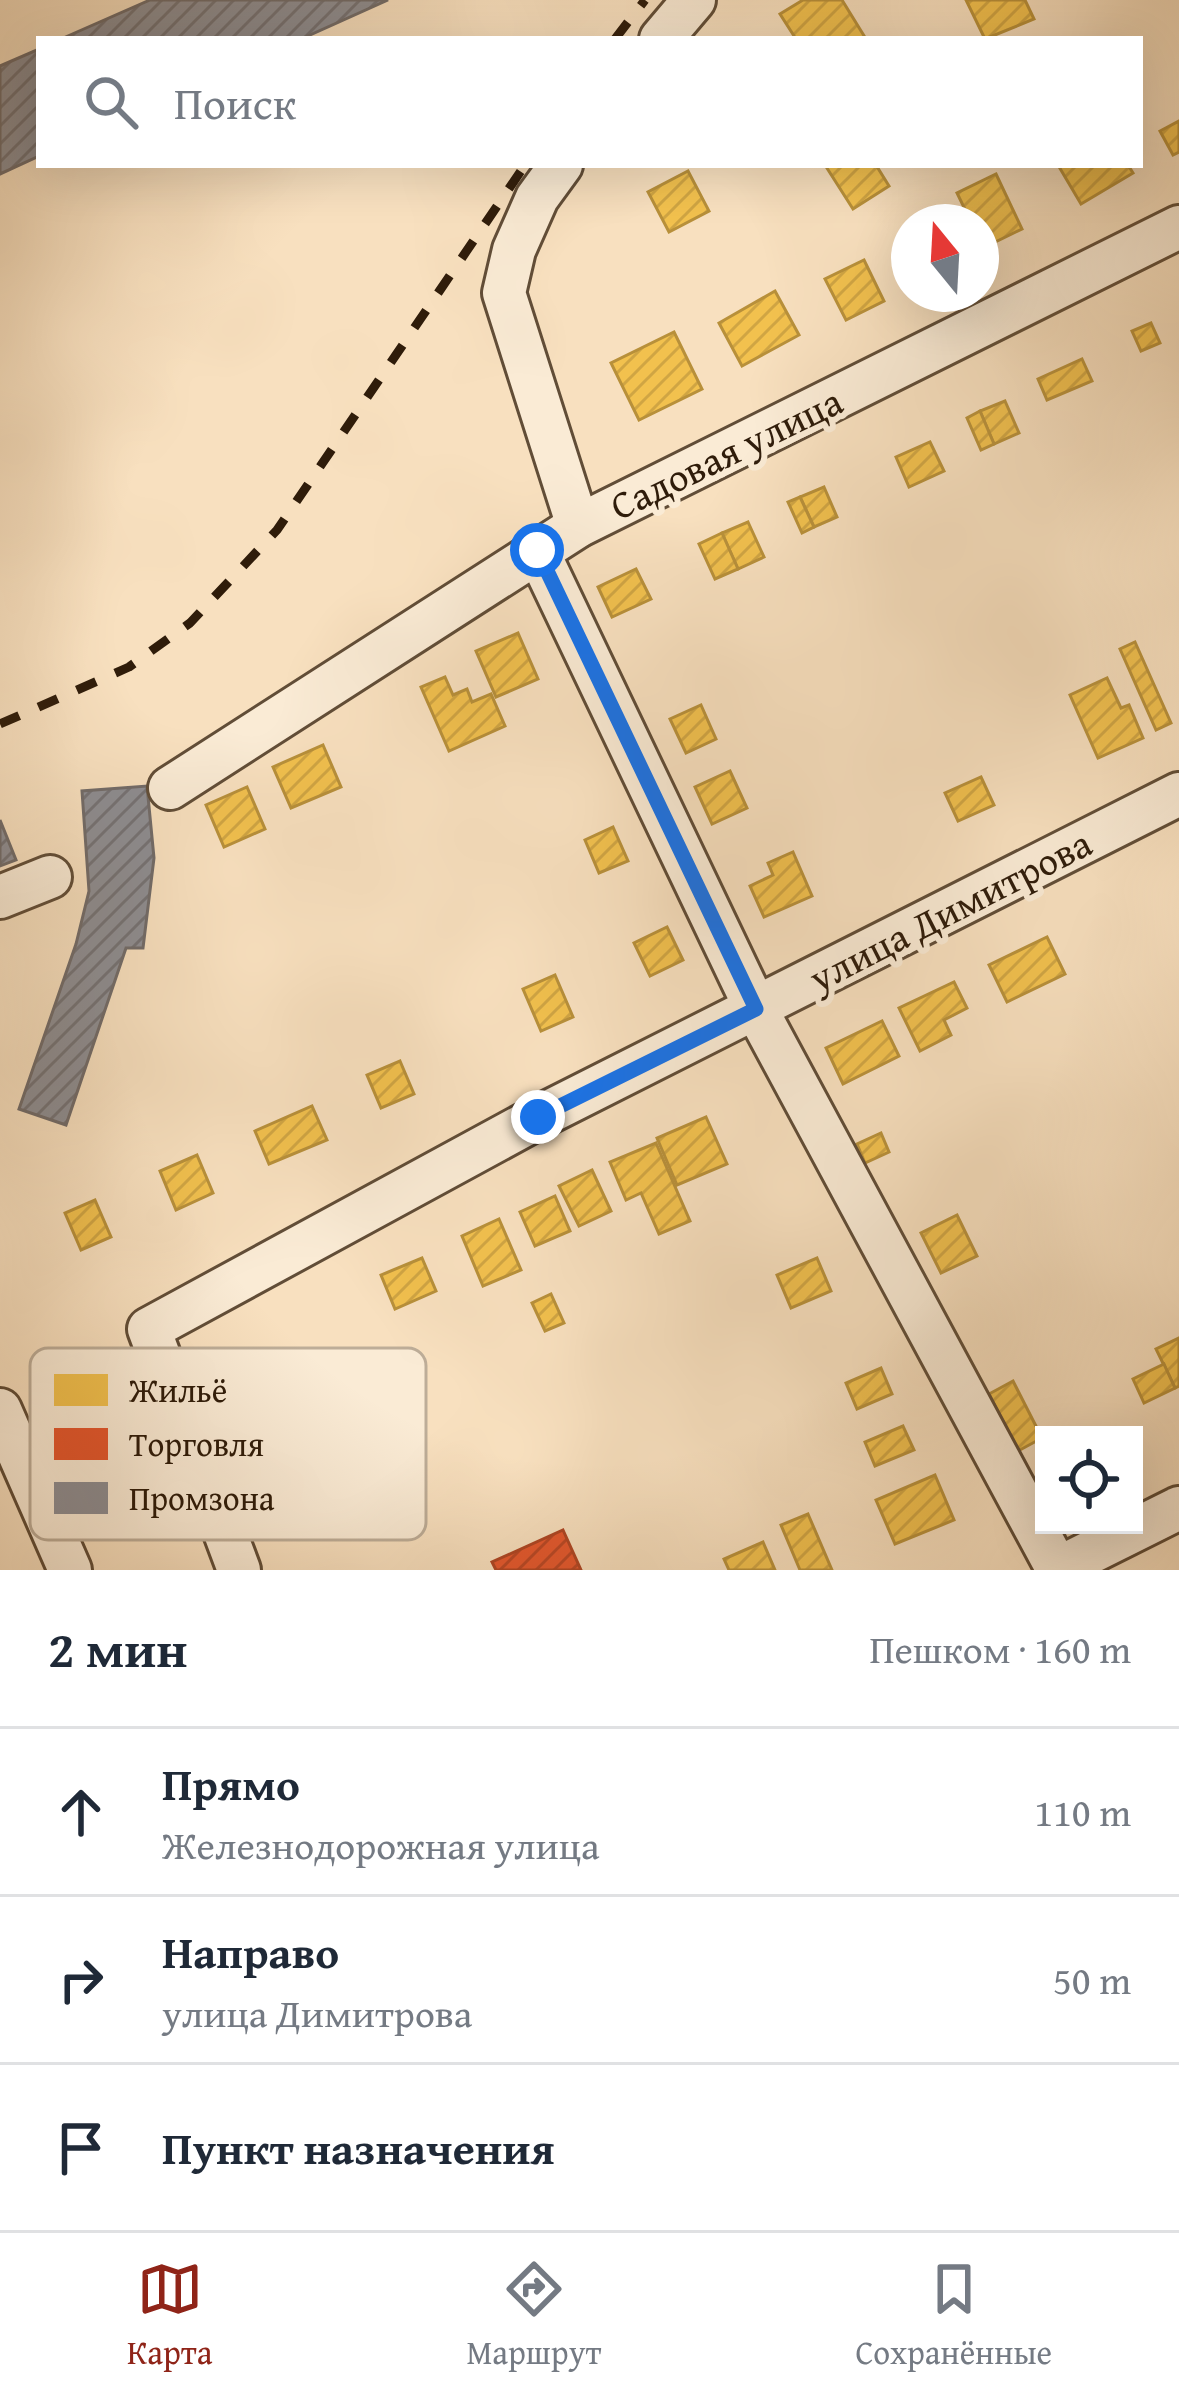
<!DOCTYPE html>
<html lang="ru">
<meta charset="utf-8">
<style>
:root{--surface:#fff;--page:#f6f6f7;--text:#1f2937;--muted:#747a83;--line:#e0e1e3;--accent:#8f2418}
body{margin:0;font-family:"Gentium Book Plus",serif;background:var(--page);color:var(--text)}
.controls{position:absolute;right:36px;bottom:36px;display:grid;overflow:hidden;border-radius:0px;box-shadow:0 12px 48px #0002}
.controls button{width:108px;height:108px;display:grid;place-items:center;padding:0;border:0;border-bottom:3px solid var(--line);background:var(--surface);color:var(--text);font:60px sans-serif}
.compass{position:absolute;left:891px;top:204px;width:108px;height:108px;border-radius:50%;background:var(--surface);box-shadow:0 12px 48px #0002;rotate:342deg}
.stop{position:absolute;width:36px;height:36px;margin:-27px;border:9px solid #1a73e8;border-radius:50%;background:#fff}
.stop.end{background:#1a73e8;border-color:#fff;box-shadow:0 3px 12px #0008}
.list{margin:0;padding:0;list-style:none}
h2{display:flex;justify-content:space-between;align-items:center;height:156px;margin:0;padding:0 48px;font-size:51px}
h2 small{font-size:39px;font-weight:400;color:var(--muted)}
.list li{display:grid;grid-template-columns:78px 1fr auto;gap:36px;align-items:center;box-sizing:border-box;height:168px;padding:0 48px;border-top:3px solid var(--line)}
.list b{display:block;font-size:45px;white-space:nowrap}
.list p{margin:0;font-size:39px;white-space:nowrap;color:var(--muted)}
.list em{font-size:39px;font-style:normal;color:var(--muted)}
.icon{flex:none;width:66px;height:66px;fill:none;stroke:currentColor;stroke-width:2;stroke-linecap:round;stroke-linejoin:round}
.map{position:relative;flex:none;width:1179px;height:1570px;overflow:hidden}
.search{position:absolute;background:var(--surface);box-shadow:0 12px 48px #0002;left:36px;right:36px;top:36px;height:132px;display:flex;align-items:center;gap:30px;box-sizing:border-box;padding:0 42px;border-radius:0px;color:var(--muted);font-size:45px}
.sheet{height:660px;background:var(--surface)}
nav{display:flex;justify-content:space-around;align-items:center;box-sizing:border-box;height:168px;border-top:3px solid var(--line);background:var(--surface);font-size:33px;color:var(--muted)}
nav a{display:grid;justify-items:center;gap:6px}
nav .on{color:var(--accent)}
.map>svg:first-child{display:block}
.homes{fill:url(#homes-hatch);stroke:#b8903a;stroke-width:3}
.shops{fill:url(#shops-hatch);stroke:#ae4523;stroke-width:3}
.industry{fill:url(#industry-hatch);stroke:#716b69;stroke-width:3}
.lines{fill:none;stroke-linecap:round;stroke-linejoin:round}
.minor-casing{stroke:#614d37;stroke-width:48}
.minor{stroke:#faebd5;stroke-width:42}
.rail{stroke:#2f1c0a;stroke-width:9;stroke-dasharray:21 21;stroke-linecap:butt}
.route{stroke:#1a73e8;stroke-width:15}
.labels{text-anchor:middle;stroke-width:12;stroke-linejoin:round;paint-order:stroke}
.street-label{font-size:39px;fill:#2f1c0a;stroke:#faebd5}
.key{fill:#faebd5;stroke:#bdad98;stroke-width:3}
.key-label{font-size:33px;fill:#2f1c0a}
</style>
<div class="map">
<svg width="1179" height="1570" viewBox="0 0 1179 1570">
<defs>
<pattern id="homes-hatch" width="6" height="6" patternUnits="userSpaceOnUse" patternTransform="scale(3)"><rect width="6" height="6" fill="#f2c14e"/><path d="M-1 1l2-2M0 6l6-6M5 7l2-2" fill="none" stroke="#d0a543"/></pattern>
<pattern id="shops-hatch" width="6" height="6" patternUnits="userSpaceOnUse" patternTransform="scale(3)"><rect width="6" height="6" fill="#e4572e"/><path d="M-1 1l2-2M0 6l6-6M5 7l2-2" fill="none" stroke="#b94725"/></pattern>
<pattern id="industry-hatch" width="6" height="6" patternUnits="userSpaceOnUse" patternTransform="scale(3)"><rect width="6" height="6" fill="#8d8d92"/><path d="M-1 1l2-2M0 6l6-6M5 7l2-2" fill="none" stroke="#747275"/></pattern>
</defs>
<rect width="100%" height="100%" fill="#f8e0bf"/>
<filter id="stains"><feTurbulence type="fractalNoise" baseFrequency=".00167" numOctaves="4"/><feColorMatrix values="0 0 0 0 .2 0 0 0 0 .09 0 0 0 0 .02 0 0 0 .5 -.17"/></filter>
<radialGradient id="worn" r=".72"><stop offset=".6" stop-color="#630" stop-opacity="0"/><stop offset="1" stop-color="#630" stop-opacity=".3"/></radialGradient>
<g class="homes">
<path d="M803 0H842L866 39H796L780 14Z"/>
<path d="M966 0H1025L1034 19 985 39Z"/>
<path d="M1179 121V152L1173 155 1160 131Z"/>
<path d="M825 165H876L889 186 853 209Z"/>
<path d="M1058 165H1128L1133 173 1081 204Z"/>
<path d="M688 171 709 211 669 232 648 192Z"/>
<path d="M996 174 1022 229 983 248 981 222H971L957 193Z"/>
<path d="M864 260 884 301 846 320 825 279Z"/>
<path d="M775 291 799 335 742 366 719 323Z"/>
<path d="M1151 323 1160 343 1141 351 1132 331Z"/>
<path d="M674 332 702 389 639 420 611 363Z"/>
<path d="M1082 359 1092 381 1047 400 1038 379Z"/>
<path d="M1005 401 1019 433 994 444 980 411Z"/>
<path d="M980 411 994 444 981 450 967 418Z"/>
<path d="M930 442 944 471 909 487 896 457Z"/>
<path d="M824 487 837 517 814 527 800 497Z"/>
<path d="M800 497 814 527 802 533 788 502Z"/>
<path d="M748 522 764 557 738 569 722 533Z"/>
<path d="M722 533 738 569 715 579 699 544Z"/>
<path d="M636 569 651 599 612 617 598 587Z"/>
<path d="M518 633 538 679 496 697 476 651Z"/>
<path d="M1135 642 1171 723 1156 730 1120 649Z"/>
<path d="M445 677 453 695 467 689 472 702 491 694 505 726 449 751 421 687Z"/>
<path d="M1107 678 1121 708 1129 705 1143 738 1098 758 1070 695Z"/>
<path d="M701 705 716 739 686 753 670 719Z"/>
<path d="M323 745 341 787 291 808 273 767Z"/>
<path d="M730 771 747 808 712 824 695 787Z"/>
<path d="M981 777 994 805 958 821 945 793Z"/>
<path d="M247 787 265 829 224 847 206 805Z"/>
<path d="M613 827 628 861 599 873 585 840Z"/>
<path d="M793 852 812 896 764 917 750 886 773 875 768 863Z"/>
<path d="M667 927 683 960 650 976 634 943Z"/>
<path d="M1047 937 1065 974 1007 1002 989 965Z"/>
<path d="M555 975 573 1017 541 1031 523 989Z"/>
<path d="M954 982 967 1008 944 1020 951 1035 920 1051 899 1008Z"/>
<path d="M882 1021 899 1056 843 1084 826 1048Z"/>
<path d="M400 1061 414 1094 381 1108 367 1075Z"/>
<path d="M312 1106 327 1140 269 1164 255 1131Z"/>
<path d="M706 1117 727 1164 677 1185 657 1138Z"/>
<path d="M881 1133 889 1152 865 1163 857 1144Z"/>
<path d="M656 1143 690 1221 659 1234 641 1193 626 1200 610 1162Z"/>
<path d="M197 1155 213 1193 176 1210 160 1171Z"/>
<path d="M592 1170 611 1211 579 1226 559 1186Z"/>
<path d="M555 1196 570 1231 535 1246 520 1212Z"/>
<path d="M95 1200 111 1237 81 1250 65 1213Z"/>
<path d="M957 1215 977 1256 941 1273 921 1233Z"/>
<path d="M499 1219 521 1270 483 1286 462 1236Z"/>
<path d="M422 1258 436 1291 395 1309 381 1275Z"/>
<path d="M817 1258 831 1291 791 1308 777 1275Z"/>
<path d="M551 1294 564 1323 545 1331 532 1303Z"/>
<path d="M1179 1338V1386L1175 1388 1156 1349Z"/>
<path d="M1164 1364 1175 1388 1144 1403 1133 1379Z"/>
<path d="M881 1368 892 1394 857 1409 846 1383Z"/>
<path d="M1013 1381 1042 1438 1018 1451 989 1394Z"/>
<path d="M903 1426 914 1450 875 1466 865 1442Z"/>
<path d="M935 1475 954 1520 895 1544 876 1500Z"/>
<path d="M808 1514 832 1570H800L781 1525Z"/>
<path d="M763 1542 775 1570H729L724 1559Z"/>
</g>
<path class="shops" d="M563 1530 581 1570H496L492 1562Z"/>
<g class="industry">
<path d="M150 0H388L301 39H61Z"/>
<path d="M39 49V156L0 174V66Z"/>
<path d="M147 786 154 858 143 948H126L66 1125 19 1109 76 944 89 891 82 791Z"/>
<path d="M0 820 16 860 0 866Z"/>
</g>
<g class="lines">
<g class="minor-casing">
<g id="minor">
<path d="M661 39 694 0"/>
<path d="M561 165 537 198 514 250 504 293 578 526"/>
<path d="M537 550 756 1009 1058 1570"/>
<path d="M170 788 578 526 1179 227"/>
<path d="M0 897 50 877"/>
<path d="M0 1410 70 1570"/>
<path d="M239 1570 149 1329 539 1117 1179 794"/>
<path d="M1055 1570 1179 1508"/>
</g>
</g>
<use href="#minor" class="minor"/>
<g class="rail">
<path d="M615 39 645 0"/>
<path d="M0 724 129 667 190 623 277 530 525 165"/>
</g>
</g>
<g class="lines">
<path class="route" d="M537 550 756 1009 538 1117"/>
</g>
<g class="labels">
<g class="street-label">
<text transform="translate(726 453) rotate(-26)" y="14">Садовая улица</text>
<text transform="translate(950 910) rotate(-27)" y="14">улица Димитрова</text>
</g>
</g>
<rect x="30" y="1348" width="396" height="192" rx="18" class="key"/>
<rect x="54" y="1374" width="54" height="32" fill="#f2c14e"/>
<rect x="54" y="1428" width="54" height="32" fill="#e4572e"/>
<rect x="54" y="1482" width="54" height="32" fill="#8d8d92"/>
<g class="key-label">
<text x="129" y="1402">Жильё</text>
<text x="129" y="1456">Торговля</text>
<text x="129" y="1510">Промзона</text>
</g>
<rect width="100%" height="100%" filter="url(#stains)"/>
<rect width="100%" height="100%" fill="url(#worn)"/>
</svg>
<div class="controls">
<button><svg class="icon" aria-label="locate" viewBox="0 0 24 24"><circle cx="12" cy="12" r="6"/><path d="M12 2v4M12 18v4M2 12h4M18 12h4"/></svg></button>
</div>
<svg class="compass" viewBox="-18 -18 36 36"><path d="M0-13l5 13h-10z" fill="#e53935"/><path d="M0 13l5-13h-10z" fill="#747a83"/></svg>
<div class="stop" style="left:537px;top:550px"></div>
<div class="stop end" style="left:538px;top:1117px"></div>
<div class="search"><svg class="icon" aria-label="search" viewBox="0 0 24 24"><circle cx="10" cy="10" r="6"/><path d="M15 15l6 6"/></svg>Поиск</div>
</div>
<section class="sheet">
<h2>2 мин<small>Пешком · 160 m</small></h2>
<ul class="list">
<li><svg class="icon" aria-label="ahead" viewBox="0 0 24 24"><path d="M12 20V5M6 11l6-6 6 6"/></svg><div><b>Прямо</b><p>Железнодорожная улица</p></div><em>110 m</em></li>
<li><svg class="icon" aria-label="right" viewBox="0 0 24 24"><path d="M7 20v-9h11M14 6l5 5-5 5"/></svg><div><b>Направо</b><p>улица Димитрова</p></div><em>50 m</em></li>
<li><svg class="icon" aria-label="arrive" viewBox="0 0 24 24"><path d="M6 21V4h12l-3 4 3 4H6"/></svg><div><b>Пункт назначения</b></div></li>
</ul>
</section>
<nav>
<a class="on"><svg class="icon" aria-label="map" viewBox="0 0 24 24"><path d="M3 6l6-2 6 2 6-2v14l-6 2-6-2-6 2zM9 4v14M15 6v14"/></svg>Карта</a>
<a><svg class="icon" aria-label="directions" viewBox="0 0 24 24"><path d="M12 3l9 9-9 9-9-9zM9 14v-3h6M13 9l2 2-2 2"/></svg>Маршрут</a>
<a><svg class="icon" aria-label="saved" viewBox="0 0 24 24"><path d="M7 4h10v16l-5-4-5 4z"/></svg>Сохранённые</a>
</nav>
